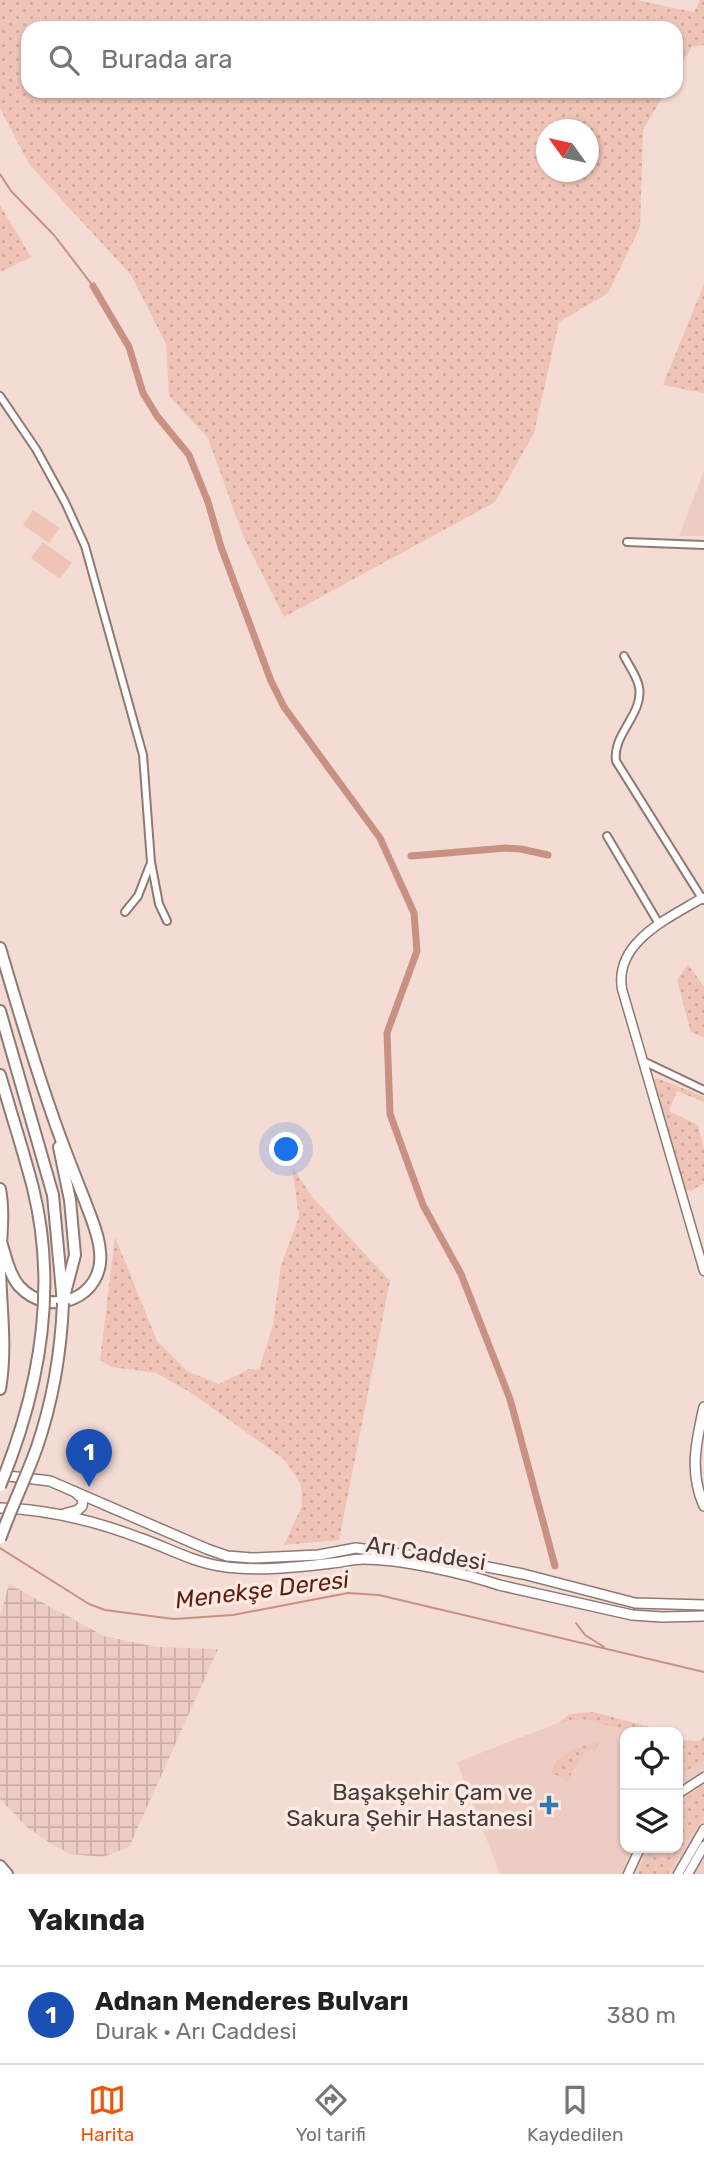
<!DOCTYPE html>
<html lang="tr">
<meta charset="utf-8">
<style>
:root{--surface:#fff;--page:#f6f6f6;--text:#222;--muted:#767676;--line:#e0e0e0;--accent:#ea580c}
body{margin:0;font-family:Rubik,sans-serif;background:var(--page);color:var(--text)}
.controls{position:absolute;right:21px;bottom:21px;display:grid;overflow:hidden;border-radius:14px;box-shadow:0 2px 5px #0004}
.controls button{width:63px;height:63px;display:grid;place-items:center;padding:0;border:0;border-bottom:2px solid var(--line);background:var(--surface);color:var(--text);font:35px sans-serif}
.compass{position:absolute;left:536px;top:119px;width:63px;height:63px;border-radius:50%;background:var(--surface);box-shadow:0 2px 5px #0004;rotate:303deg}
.you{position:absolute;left:287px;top:1150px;width:24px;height:24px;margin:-18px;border:5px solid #fff;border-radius:50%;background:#1a73e8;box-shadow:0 0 0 10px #1a73e833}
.badge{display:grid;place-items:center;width:46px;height:46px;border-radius:50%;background:var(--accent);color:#fff;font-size:23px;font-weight:700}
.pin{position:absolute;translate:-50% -58px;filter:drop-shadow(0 2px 4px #0008)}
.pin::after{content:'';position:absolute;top:37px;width:24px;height:21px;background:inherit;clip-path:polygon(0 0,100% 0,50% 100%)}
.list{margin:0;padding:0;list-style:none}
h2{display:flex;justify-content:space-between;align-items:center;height:91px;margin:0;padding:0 28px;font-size:30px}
h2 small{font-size:23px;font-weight:400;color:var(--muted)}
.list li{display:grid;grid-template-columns:46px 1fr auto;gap:21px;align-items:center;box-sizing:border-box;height:98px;padding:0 28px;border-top:2px solid var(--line)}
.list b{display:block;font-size:26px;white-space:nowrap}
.list p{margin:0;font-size:23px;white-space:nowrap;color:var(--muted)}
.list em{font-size:23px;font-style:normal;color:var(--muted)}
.icon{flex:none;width:38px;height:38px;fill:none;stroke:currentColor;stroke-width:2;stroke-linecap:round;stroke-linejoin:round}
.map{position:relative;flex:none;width:704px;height:1874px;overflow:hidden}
.search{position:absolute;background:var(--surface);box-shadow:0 2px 5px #0004;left:21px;right:21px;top:21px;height:77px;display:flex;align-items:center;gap:18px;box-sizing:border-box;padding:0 24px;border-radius:21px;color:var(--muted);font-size:26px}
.sheet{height:189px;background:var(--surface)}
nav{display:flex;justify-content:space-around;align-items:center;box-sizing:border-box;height:98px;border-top:2px solid var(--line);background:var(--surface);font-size:19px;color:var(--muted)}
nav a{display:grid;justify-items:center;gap:4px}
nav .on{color:var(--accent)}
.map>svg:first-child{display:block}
.built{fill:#edccc3}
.industrial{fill:url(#industrial-grid)}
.grass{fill:url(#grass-dots);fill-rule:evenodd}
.garden{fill:#f0c3b7}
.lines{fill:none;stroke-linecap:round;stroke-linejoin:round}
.stream{stroke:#c99181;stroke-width:2}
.canal{stroke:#c99181;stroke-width:7}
.minor-casing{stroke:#8f7973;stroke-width:10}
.tertiary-casing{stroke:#8f7973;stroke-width:11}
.secondary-casing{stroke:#8f7973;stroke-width:12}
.trunk-casing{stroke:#8f7973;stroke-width:14}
.minor{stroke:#fff;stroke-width:6}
.tertiary{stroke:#fff;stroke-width:8}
.secondary{stroke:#fff;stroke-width:9}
.trunk{stroke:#fff;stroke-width:10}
.trunk-bridge-casing{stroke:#8f7973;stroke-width:14;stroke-linecap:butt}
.trunk-bridge{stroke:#fff;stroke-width:10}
.poi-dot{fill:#3578ae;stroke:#feeae4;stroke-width:2.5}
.labels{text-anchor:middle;stroke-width:7;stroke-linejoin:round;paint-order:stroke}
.street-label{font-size:23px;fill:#443a37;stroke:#feeae4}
.poi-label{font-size:23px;fill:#443a37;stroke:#feeae4;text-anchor:end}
.water-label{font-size:24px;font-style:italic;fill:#621e0b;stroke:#feeae4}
</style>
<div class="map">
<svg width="704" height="1874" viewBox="0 0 704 1874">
<defs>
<pattern id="industrial-grid" width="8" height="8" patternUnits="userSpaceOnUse" patternTransform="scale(1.75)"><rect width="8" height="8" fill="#edccc3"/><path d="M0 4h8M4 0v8" fill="none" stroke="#ccb0a8"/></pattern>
<pattern id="grass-dots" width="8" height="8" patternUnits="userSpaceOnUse" patternTransform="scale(1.75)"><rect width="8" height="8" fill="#f0c3b7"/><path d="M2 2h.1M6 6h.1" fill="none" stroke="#cfa89e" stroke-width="1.8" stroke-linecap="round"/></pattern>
</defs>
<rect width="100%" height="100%" fill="#f4dbd4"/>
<g class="built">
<path d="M704 470V536H679L699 484Z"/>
<path d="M583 1719 633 1732H625V1848H678V1752L704 1746V1874H500L457 1762 558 1723Z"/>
</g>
<path class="industrial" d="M9 1584 104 1636 156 1647 218 1649 129 1847 103 1857 70 1854 53 1845 28 1828 0 1799V1616Z"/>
<g class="grass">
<path d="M0 0H636L694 12 700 0H704V45L692 47 676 73V28H28V91H666L643 130 640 227 608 293 559 322 534 433 495 502 284 617 244 538 208 438 169 396 166 344 131 275 29 164 0 108ZM546 130H588V172H546Z"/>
<path d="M0 205 31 257 0 272Z"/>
<path d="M704 284V393L663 385Z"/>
<path d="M688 964 704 987V1038L691 1032 677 980Z"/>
<path d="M657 1078 704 1097V1102L677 1091 669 1111 698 1125 704 1150V1183L691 1191 685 1189 653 1081Z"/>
<path d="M292 1167 314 1199 390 1281 339 1540 284 1545 302 1506 301 1484 285 1460 190 1392 156 1373 112 1367 100 1360 115 1237 157 1341 187 1371 219 1384 249 1369 259 1370 273 1325 281 1265 299 1217Z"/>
<path d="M593 1712 650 1727 658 1732H633L583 1719 558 1723 570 1714Z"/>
<path d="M704 1737V1761L690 1769 678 1772V1740L699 1741Z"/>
<path d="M601 1741 595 1750H586L567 1781 551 1772C559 1751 581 1747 601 1741Z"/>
<path d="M704 1785V1817L685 1842 668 1874H637L650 1848H656L653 1855 663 1860 670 1848H678V1834L680 1830 678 1828V1804Z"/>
</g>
<g class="garden">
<path d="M33 510 60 528 49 543 23 525Z"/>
<path d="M43 542 72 563 60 579 31 558Z"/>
</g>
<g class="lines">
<g class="stream">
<path d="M0 174 11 191 54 235 93 286"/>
<path d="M0 1548 89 1604 105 1610 174 1619 233 1615 348 1593 379 1595 704 1672"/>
<path d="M576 1623 585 1635 604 1647"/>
</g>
<g class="canal">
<path d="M93 286 129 347 143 393 157 416 189 455 208 502 221 547 271 681 284 707 380 838 414 913 417 951 387 1033 390 1114 423 1205 461 1274 510 1399 555 1566"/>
<path d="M411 856 506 848 521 849 548 855"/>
</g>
<g class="minor-casing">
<g id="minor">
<path d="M0 396 36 449 65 502 85 546 143 755 151 862 159 904 167 921"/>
<path d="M627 542 704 545"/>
<path d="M624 656C629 666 637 676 639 687 644 714 612 734 616 761L703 900"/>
<path d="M607 836 659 924"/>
<path d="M125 912 138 896 150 865"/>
<path d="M643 1061 704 1090"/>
</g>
</g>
<g class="tertiary-casing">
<g id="tertiary">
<path d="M702 898C669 918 614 942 622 989L704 1271"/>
<path d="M678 1794 704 1777"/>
<path d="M628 1874 640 1848"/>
<path d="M678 1874 704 1829"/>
<path d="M688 1874 704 1846"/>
</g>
</g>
<g class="secondary-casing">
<g id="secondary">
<path d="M704 1407C696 1442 689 1472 704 1506"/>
<path d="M0 1475 50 1481 207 1549 227 1556 252 1558 319 1555 356 1548 467 1563 523 1574 635 1603 704 1605"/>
<path d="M0 1508C48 1509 95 1521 140 1538 166 1547 193 1562 220 1566 257 1572 295 1567 332 1563 342 1562 353 1559 363 1559 401 1559 464 1573 499 1585L632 1615 662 1617 704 1616"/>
<path d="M64 1514 78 1510 82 1506 83 1499 75 1492"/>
</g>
</g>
<g class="trunk-casing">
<g id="trunk">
<path d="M0 948C16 1002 32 1057 51 1111 61 1141 73 1171 85 1201 91 1218 99 1235 100 1252 105 1297 50 1320 19 1286 9 1274 6 1257 1 1242"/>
<path d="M0 1011 53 1195 63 1303"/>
<path d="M0 1075 6 1095"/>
<path d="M59 1147 70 1200 75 1255 65 1293"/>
<path d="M0 1189C5 1215 0 1243 0 1270 1 1310 7 1348 0 1389"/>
<path d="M0 1866 7 1874"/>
</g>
</g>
<use href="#minor" class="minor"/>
<use href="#tertiary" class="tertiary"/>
<use href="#secondary" class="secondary"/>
<use href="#trunk" class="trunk"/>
<g class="trunk-bridge-casing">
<g id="trunk-bridge">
<path d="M0 1486C39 1392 58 1289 33 1188 25 1157 15 1126 6 1095"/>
<path d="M0 1539C11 1508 26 1478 37 1447 53 1400 61 1352 63 1303"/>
</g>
</g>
<use href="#trunk-bridge" class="trunk-bridge"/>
</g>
<path class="poi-dot" d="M545.5 1794.5h7v7h7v7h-7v7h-7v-7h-7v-7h7z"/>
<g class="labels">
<g class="street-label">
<text transform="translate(426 1553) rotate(9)" y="8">Arı Caddesi</text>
</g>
<g class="poi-label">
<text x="533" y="1800">Başakşehir Çam ve<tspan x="533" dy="26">Sakura Şehir Hastanesi</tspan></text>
</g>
<g class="water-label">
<text transform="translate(262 1590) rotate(-7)" y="8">Menekşe Deresi</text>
</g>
</g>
</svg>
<div class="controls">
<button><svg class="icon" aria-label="locate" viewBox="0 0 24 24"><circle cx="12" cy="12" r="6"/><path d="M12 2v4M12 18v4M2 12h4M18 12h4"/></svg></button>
<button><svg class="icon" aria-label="layers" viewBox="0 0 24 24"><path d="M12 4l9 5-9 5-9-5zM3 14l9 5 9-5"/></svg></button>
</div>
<svg class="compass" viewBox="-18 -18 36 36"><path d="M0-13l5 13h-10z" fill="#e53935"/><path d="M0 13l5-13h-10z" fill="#767676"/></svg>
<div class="you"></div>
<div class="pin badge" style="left:89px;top:1487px;background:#1a4fb4">1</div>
<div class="search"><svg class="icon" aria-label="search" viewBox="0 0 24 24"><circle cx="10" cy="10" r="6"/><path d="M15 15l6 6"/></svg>Burada ara</div>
</div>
<section class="sheet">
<h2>Yakında<small></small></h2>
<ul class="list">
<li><span class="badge" style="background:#1a4fb4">1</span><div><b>Adnan Menderes Bulvarı</b><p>Durak · Arı Caddesi</p></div><em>380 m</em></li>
</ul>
</section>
<nav>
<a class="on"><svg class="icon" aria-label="map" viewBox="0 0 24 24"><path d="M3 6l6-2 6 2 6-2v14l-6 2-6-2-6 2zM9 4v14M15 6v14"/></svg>Harita</a>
<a><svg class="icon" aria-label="directions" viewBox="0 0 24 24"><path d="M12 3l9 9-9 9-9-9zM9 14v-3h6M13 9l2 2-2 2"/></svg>Yol tarifi</a>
<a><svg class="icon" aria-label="saved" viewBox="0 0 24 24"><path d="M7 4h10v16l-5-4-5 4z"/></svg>Kaydedilen</a>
</nav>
